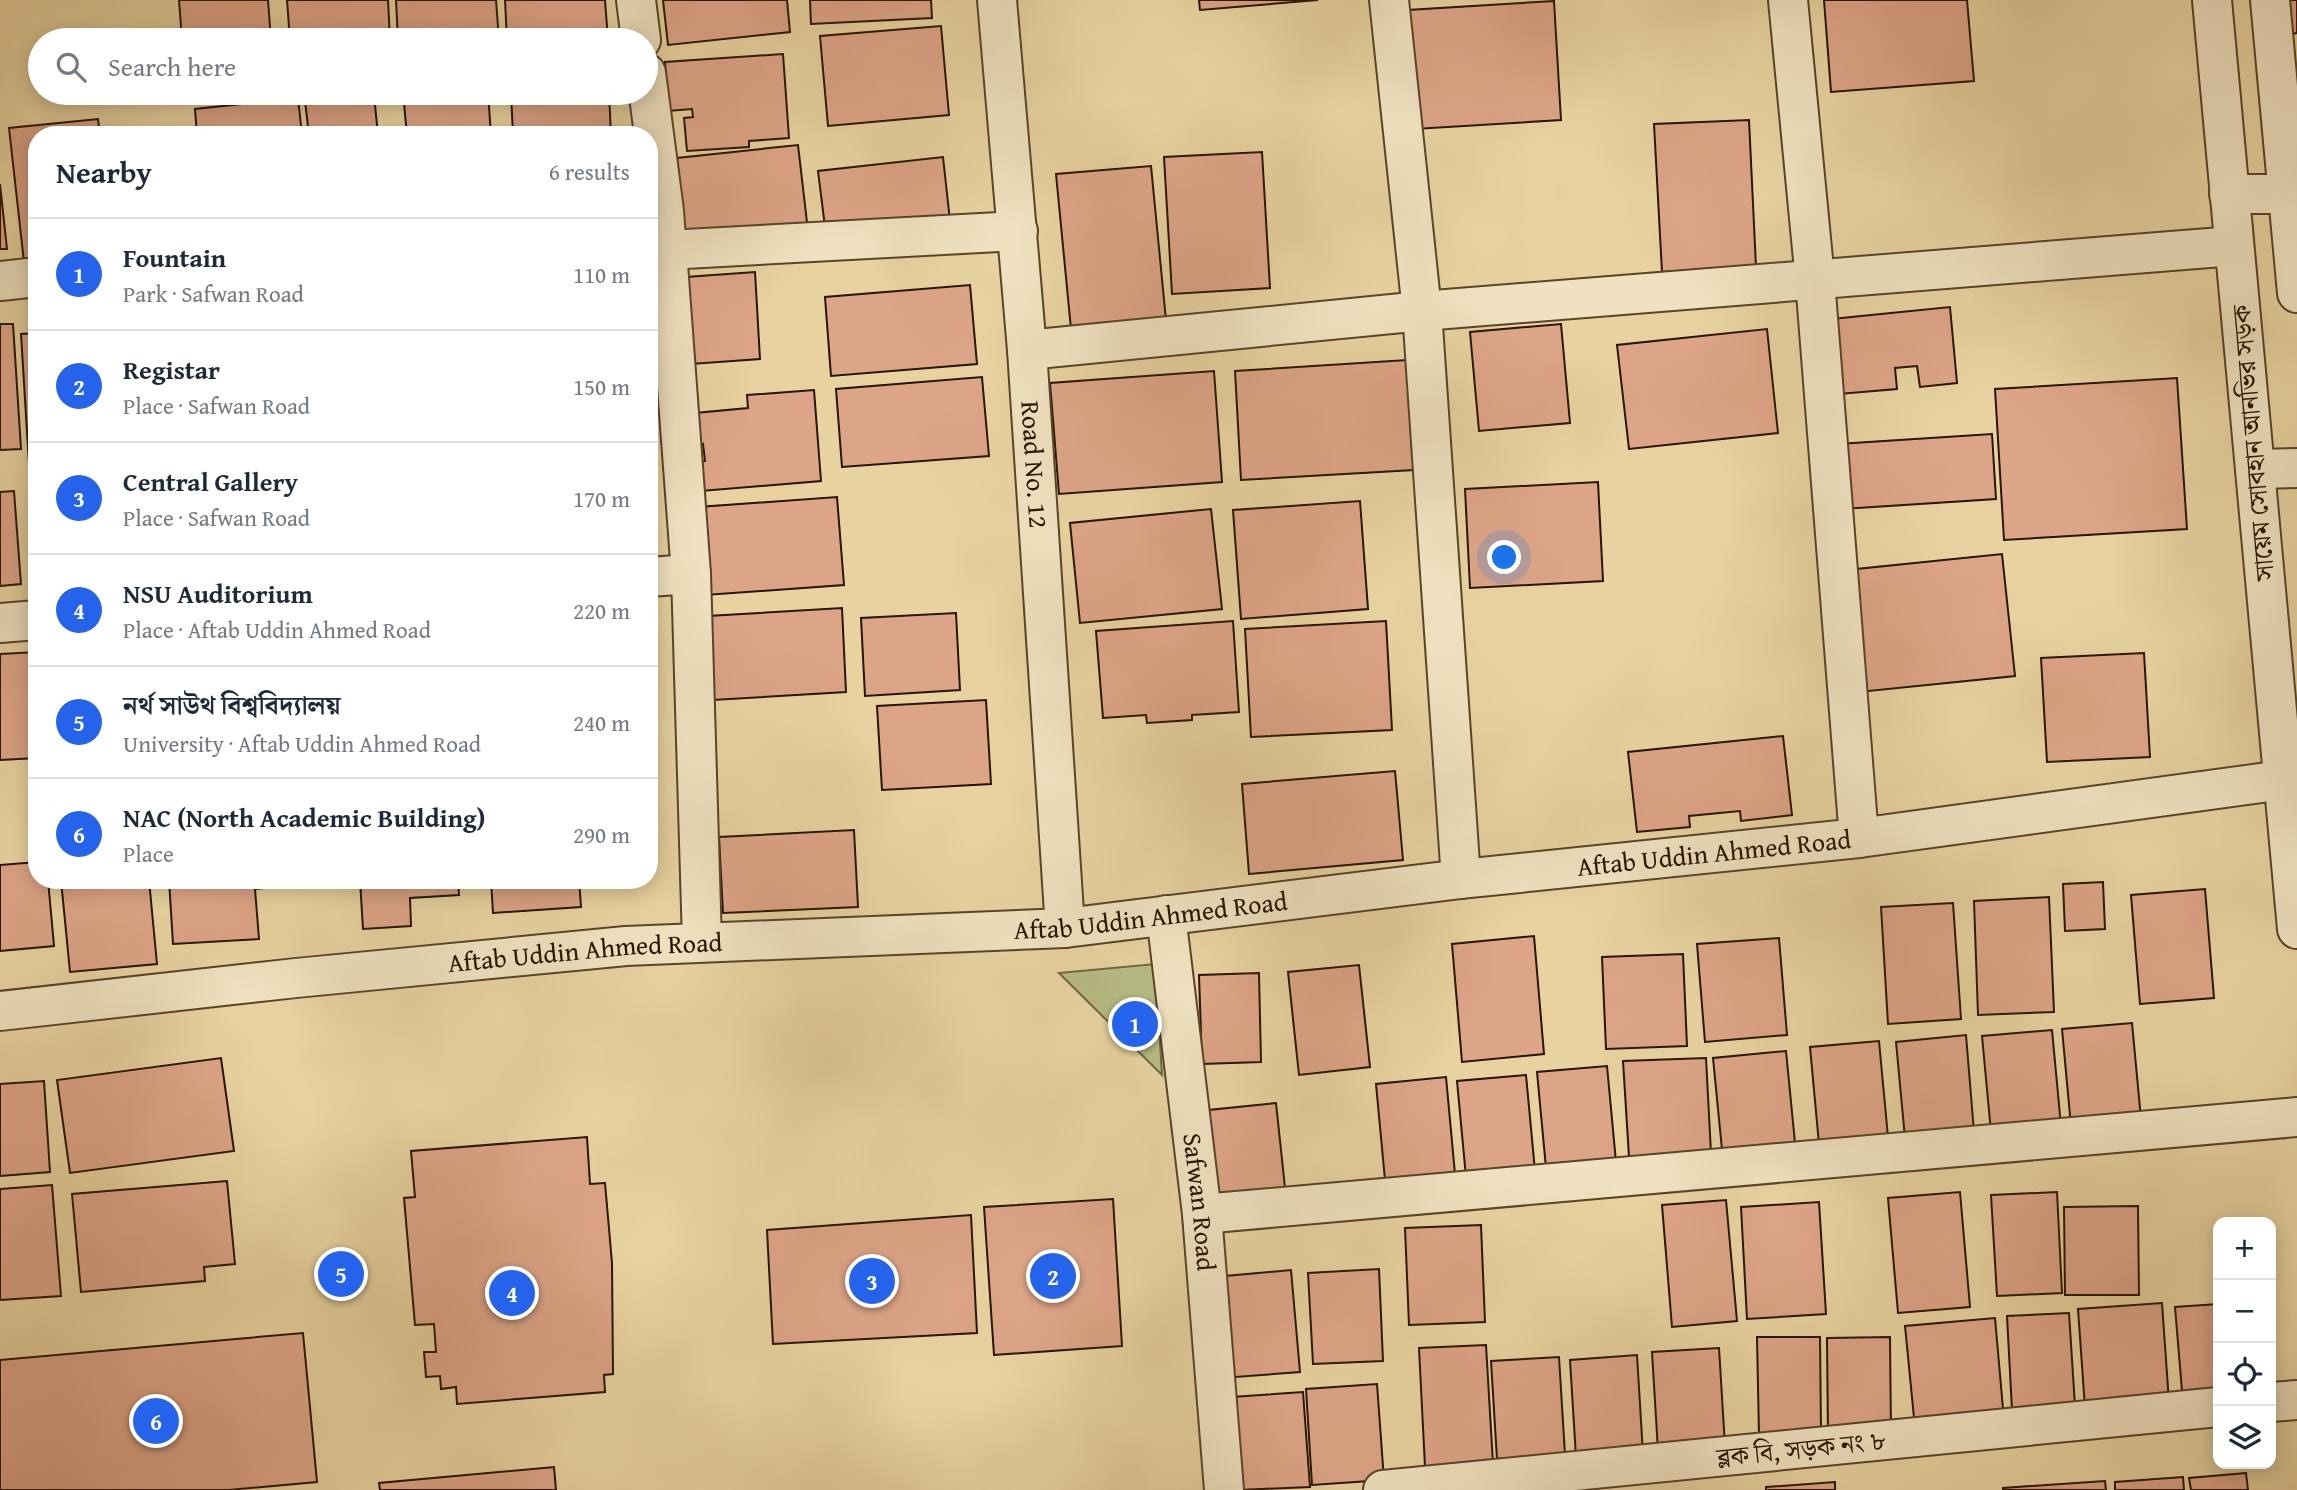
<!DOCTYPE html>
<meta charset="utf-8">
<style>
:root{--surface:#fff;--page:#f6f6f7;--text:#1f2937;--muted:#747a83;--line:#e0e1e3;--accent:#2563eb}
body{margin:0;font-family:"Gentium Book Plus","Noto Serif Bengali",serif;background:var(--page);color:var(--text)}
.controls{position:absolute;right:21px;bottom:21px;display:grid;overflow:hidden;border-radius:14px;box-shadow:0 4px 18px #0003}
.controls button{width:63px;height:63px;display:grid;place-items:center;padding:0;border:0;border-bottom:2px solid var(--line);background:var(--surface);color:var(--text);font:35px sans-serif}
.you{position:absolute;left:1505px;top:558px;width:24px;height:24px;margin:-18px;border:5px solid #fff;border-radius:50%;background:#1a73e8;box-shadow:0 0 0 10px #1a73e833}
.badge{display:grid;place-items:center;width:46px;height:46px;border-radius:50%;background:var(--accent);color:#fff;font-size:23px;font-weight:700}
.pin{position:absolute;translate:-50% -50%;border:4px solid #fff;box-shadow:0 2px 7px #0006}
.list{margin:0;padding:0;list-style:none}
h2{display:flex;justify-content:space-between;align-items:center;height:91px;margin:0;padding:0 28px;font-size:30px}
h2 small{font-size:23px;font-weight:400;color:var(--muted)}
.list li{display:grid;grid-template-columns:46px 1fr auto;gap:21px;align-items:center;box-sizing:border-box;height:112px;padding:0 28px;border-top:2px solid var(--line)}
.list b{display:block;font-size:26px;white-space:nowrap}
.list p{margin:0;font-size:23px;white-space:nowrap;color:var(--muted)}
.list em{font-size:23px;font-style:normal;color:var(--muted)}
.icon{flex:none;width:38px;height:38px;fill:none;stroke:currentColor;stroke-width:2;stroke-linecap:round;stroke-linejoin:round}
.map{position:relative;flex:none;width:2297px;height:1490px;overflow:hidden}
.search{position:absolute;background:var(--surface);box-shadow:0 4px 18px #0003;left:28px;top:28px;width:630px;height:77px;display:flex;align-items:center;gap:18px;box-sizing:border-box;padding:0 24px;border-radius:38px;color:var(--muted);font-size:26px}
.panel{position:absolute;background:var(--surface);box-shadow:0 4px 18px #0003;left:28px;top:126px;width:630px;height:763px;border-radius:28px}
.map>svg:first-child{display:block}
.green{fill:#b6bc83;stroke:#6f6842;stroke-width:2}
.building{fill:#dda588;stroke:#281400;stroke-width:2}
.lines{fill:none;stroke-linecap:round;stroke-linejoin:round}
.minor-casing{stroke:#584428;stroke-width:42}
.tertiary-casing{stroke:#584428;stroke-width:42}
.minor{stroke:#f0e2c1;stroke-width:38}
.tertiary{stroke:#f0e2c1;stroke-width:38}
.labels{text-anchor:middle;stroke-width:5;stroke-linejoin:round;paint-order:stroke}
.street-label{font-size:26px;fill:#281400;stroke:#f0e2c1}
</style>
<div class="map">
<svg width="2297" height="1490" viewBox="0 0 2297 1490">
<rect width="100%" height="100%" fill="#e8d3a0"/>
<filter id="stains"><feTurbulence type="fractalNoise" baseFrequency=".00286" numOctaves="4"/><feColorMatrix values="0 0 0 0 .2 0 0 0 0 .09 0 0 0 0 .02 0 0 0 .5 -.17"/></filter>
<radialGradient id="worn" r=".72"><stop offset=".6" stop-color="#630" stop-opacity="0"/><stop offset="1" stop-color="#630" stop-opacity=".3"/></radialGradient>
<path class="green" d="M1155 964 1162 1075 1059 973Z"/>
<g class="building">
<path d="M179 0H268L271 40H182Z"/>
<path d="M287 0H388L390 40H290Z"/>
<path d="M396 0H496L499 40H398Z"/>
<path d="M505 0H605L608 40H507Z"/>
<path d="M663 0H787L790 32 668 45Z"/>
<path d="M810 0H931L932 18 811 24Z"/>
<path d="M1199 0H1318L1200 10Z"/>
<path d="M1824 0H1967L1974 81 1831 92Z"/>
<path d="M2288 0H2297V33L2290 34Z"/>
<path d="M1554 1 1561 120 1415 129 1408 10Z"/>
<path d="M941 26 949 115 828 126 820 36Z"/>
<path d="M783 54 789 138 749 141V147L687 151 684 118 693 117 692 109 668 111 665 62Z"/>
<path d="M403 93H488L491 135H407Z"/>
<path d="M511 93H609L611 135H513Z"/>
<path d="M374 95 378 135H309L305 101Z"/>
<path d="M298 98 302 135H197L195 109Z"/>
<path d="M98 119 100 135H37V260L24 262 9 128Z"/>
<path d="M1749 120 1756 267 1662 272 1654 124Z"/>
<path d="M798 145 808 231 686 244 677 158Z"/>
<path d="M1262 152 1270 288 1172 294 1164 157Z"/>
<path d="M943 157 950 221 826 235 818 171Z"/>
<path d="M1151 166 1166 320 1071 329 1056 174Z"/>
<path d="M0 184 7 249H0Z"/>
<path d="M755 272 760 359 691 364 686 277Z"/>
<path d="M970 285 977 364 831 376 825 297Z"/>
<path d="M1950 307 1957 383 1920 387 1917 366 1895 368 1897 389 1839 394 1832 319Z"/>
<path d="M0 324H13L21 449 0 450Z"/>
<path d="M1561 324 1570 423 1479 431 1470 332Z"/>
<path d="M1767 329 1778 433 1629 449 1617 345Z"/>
<path d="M37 333V464H29L21 334Z"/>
<path d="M1407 360 1414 470 1241 480 1235 371Z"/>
<path d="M1214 371 1222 482 1059 494 1050 383Z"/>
<path d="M982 377 989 456 842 467 836 389Z"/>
<path d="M2177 378 2187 529 2004 540 1995 389Z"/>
<path d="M814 390 821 481 701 491 699 462 705 461 703 444 697 445 695 413 748 408 747 395Z"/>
<path d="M1992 434 1996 499 1842 509 1838 444Z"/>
<path d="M1598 482 1603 581 1470 588 1465 489Z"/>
<path d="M14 491 21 584 0 586V492Z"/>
<path d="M837 497 844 585 705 595 698 507Z"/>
<path d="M1360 501 1368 609 1241 619 1233 510Z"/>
<path d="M1211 509 1222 609 1080 623 1070 523Z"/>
<path d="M2002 554 2015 676 1859 692 1847 570Z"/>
<path d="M842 608 846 692 713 700 708 616Z"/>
<path d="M956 613 960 690 865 696 861 618Z"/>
<path d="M1233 621 1239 712 1192 715V720L1147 723 1146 715 1103 718 1096 631Z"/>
<path d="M1386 621 1392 730 1251 737 1245 629Z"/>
<path d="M37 652V758L0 760V654Z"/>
<path d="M2144 653 2150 757 2047 762 2041 658Z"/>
<path d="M986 700 991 784 882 790 877 706Z"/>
<path d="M1783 736 1792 815 1741 821 1740 811 1689 816 1690 827 1637 832 1628 752Z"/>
<path d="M1395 771 1403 860 1249 874 1242 784Z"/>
<path d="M854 830 858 907 723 913 719 837Z"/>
<path d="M37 862V880H48L54 946 0 951V865Z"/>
<path d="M61 880H149L157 964 70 972Z"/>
<path d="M169 880H263V888L255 889 259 939 173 944Z"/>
<path d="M360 880H458L459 895 410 898 411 926 363 929Z"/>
<path d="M491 880H579L581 907 493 913Z"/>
<path d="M2103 882 2105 929 2065 931 2063 884Z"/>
<path d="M2205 889 2214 998 2140 1004 2131 895Z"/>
<path d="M2049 897 2054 1012 1978 1015 1974 901Z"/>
<path d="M1953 903 1961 1019 1888 1024 1881 907Z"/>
<path d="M1534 936 1544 1054 1462 1062 1452 944Z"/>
<path d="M1779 938 1787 1035 1705 1042 1697 944Z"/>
<path d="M1683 954 1687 1046 1606 1049 1602 957Z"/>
<path d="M1359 965 1370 1067 1299 1075 1288 972Z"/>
<path d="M1259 973 1261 1062 1202 1064 1199 975Z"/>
<path d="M2132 1023 2141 1119 2071 1126 2062 1029Z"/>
<path d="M2052 1030 2061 1126 1991 1132 1982 1036Z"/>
<path d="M1966 1035 1974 1132 1905 1138 1896 1042Z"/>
<path d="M1879 1041 1888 1137 1819 1144 1810 1047Z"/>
<path d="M1786 1051 1796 1153 1723 1160 1713 1058Z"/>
<path d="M221 1058 234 1151 70 1173 57 1080Z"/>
<path d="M1706 1058 1711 1153 1629 1157 1623 1061Z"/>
<path d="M1607 1066 1616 1162 1546 1168 1537 1072Z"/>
<path d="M1526 1075 1535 1171 1466 1177 1457 1081Z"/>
<path d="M1446 1077 1455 1174 1385 1180 1376 1084Z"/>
<path d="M44 1081 50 1172 0 1176V1084Z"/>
<path d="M1276 1103 1286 1197 1208 1205 1199 1111Z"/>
<path d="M587 1137 590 1184 605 1183 612 1263 613 1374 604 1375 605 1392 457 1404 456 1387 441 1389 440 1376 426 1377 424 1352H436L434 1324 415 1325 404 1198 415 1197 411 1151Z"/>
<path d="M227 1181 235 1264 204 1267 205 1281 81 1292 72 1194Z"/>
<path d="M52 1185 61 1296 0 1300V1189Z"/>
<path d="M1960 1192 1970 1307 1898 1313 1888 1198Z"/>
<path d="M2057 1192 2062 1293 1997 1296 1991 1195Z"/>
<path d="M1113 1199 1122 1346 994 1355 984 1207Z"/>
<path d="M1726 1200 1737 1321 1672 1327 1662 1205Z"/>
<path d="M1819 1202 1826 1314 1747 1319 1741 1207Z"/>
<path d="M2138 1206 2139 1295H2065L2064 1207Z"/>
<path d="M971 1215 977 1333 773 1344 767 1230Z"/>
<path d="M1481 1225 1485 1322 1409 1325 1405 1228Z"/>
<path d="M1379 1269 1383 1361 1313 1364 1308 1273Z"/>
<path d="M1291 1270 1300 1372 1222 1378 1214 1277Z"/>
<path d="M2162 1303 2169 1402 2085 1408 2078 1309Z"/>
<path d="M2218 1304V1401L2183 1403 2175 1307Z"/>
<path d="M2069 1313 2075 1406 2012 1410 2007 1316Z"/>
<path d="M1995 1318 2004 1420 1915 1428 1905 1326Z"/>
<path d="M303 1333 317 1482 228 1490H0V1360Z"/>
<path d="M1757 1337H1820L1821 1434 1759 1435Z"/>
<path d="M1890 1337 1891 1434 1828 1436 1827 1338Z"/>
<path d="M1486 1345 1493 1464 1425 1467 1419 1348Z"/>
<path d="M1719 1348 1725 1446 1658 1451 1652 1352Z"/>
<path d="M1637 1355 1643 1454 1576 1457 1570 1360Z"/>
<path d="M1559 1357 1565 1455 1497 1459 1491 1361Z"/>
<path d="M1377 1384 1384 1480 1312 1485 1306 1389Z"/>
<path d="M1303 1392 1310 1487 1238 1490 1232 1397Z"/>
<path d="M554 1467 556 1490H380L379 1483Z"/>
<path d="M2246 1473 2248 1490H2191L2189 1478Z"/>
<path d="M2183 1477 2184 1490H2115V1482Z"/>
<path d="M2105 1481 2106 1490H2003V1488Z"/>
<path d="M1835 1482V1490H1766V1487Z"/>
</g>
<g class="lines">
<g class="minor-casing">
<g id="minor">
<path d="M636 0 641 40"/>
<path id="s1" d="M997 0 1027 350 1065 928"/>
<path d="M1389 0 1422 311 1461 879"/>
<path d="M1788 0 1815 280 1859 838"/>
<path d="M646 73 664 211 691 574 702 942"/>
<path d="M2229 194H2297"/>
<path d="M666 250 1018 231"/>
<path d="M0 281 37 277"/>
<path d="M1027 350 1422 311 2234 246"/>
<path d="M2255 469 2297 468"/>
<path d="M649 577 691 574"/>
<path d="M0 623 37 620"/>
<path id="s2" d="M1166 915 1202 1214 1224 1490"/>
<path id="s3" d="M0 1011 296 978 626 946 1065 928 1461 879 1859 838 2297 778"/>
<path d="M1202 1214 2297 1117"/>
<path d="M2271 1402 2297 1400"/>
<path d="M1383 1490 2218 1407"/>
</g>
</g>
<g class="tertiary-casing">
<g id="tertiary">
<path d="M2212 0 2297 929"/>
<path d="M2270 0 2297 293"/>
</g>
</g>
<use href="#minor" class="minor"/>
<use href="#tertiary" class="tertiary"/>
</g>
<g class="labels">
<g class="street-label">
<text transform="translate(2253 443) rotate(-95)" y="9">সায়েম সোবহান আনভির সড়ক</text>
<text dy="9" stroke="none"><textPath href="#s1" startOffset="466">Road No. 12</textPath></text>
<text dy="9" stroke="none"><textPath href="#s3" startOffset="1722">Aftab Uddin Ahmed Road</textPath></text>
<text dy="9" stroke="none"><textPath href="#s3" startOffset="1155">Aftab Uddin Ahmed Road</textPath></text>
<text dy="9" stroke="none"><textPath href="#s3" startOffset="588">Aftab Uddin Ahmed Road</textPath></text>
<text dy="9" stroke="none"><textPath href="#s2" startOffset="289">Safwan Road</textPath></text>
<text transform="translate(1801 1449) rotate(-6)" y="9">ব্লক বি, সড়ক নং ৮</text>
</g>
</g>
<rect width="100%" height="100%" filter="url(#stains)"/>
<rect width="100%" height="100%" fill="url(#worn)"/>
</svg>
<div class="controls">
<button>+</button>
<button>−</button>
<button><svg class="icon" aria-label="locate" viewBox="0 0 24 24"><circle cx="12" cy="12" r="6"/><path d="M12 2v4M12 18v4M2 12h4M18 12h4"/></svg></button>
<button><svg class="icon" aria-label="layers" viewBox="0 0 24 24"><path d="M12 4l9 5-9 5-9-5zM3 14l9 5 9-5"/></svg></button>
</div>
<div class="you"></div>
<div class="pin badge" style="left:1135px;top:1024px">1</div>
<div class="pin badge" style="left:1053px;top:1276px">2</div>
<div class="pin badge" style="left:872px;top:1281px">3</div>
<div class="pin badge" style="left:512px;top:1293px">4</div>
<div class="pin badge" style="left:341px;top:1274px">5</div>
<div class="pin badge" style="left:156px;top:1421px">6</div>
<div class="search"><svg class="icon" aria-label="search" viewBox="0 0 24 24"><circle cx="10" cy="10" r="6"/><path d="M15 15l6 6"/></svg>Search here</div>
<section class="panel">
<h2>Nearby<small>6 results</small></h2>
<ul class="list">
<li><span class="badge">1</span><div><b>Fountain</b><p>Park · Safwan Road</p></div><em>110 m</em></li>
<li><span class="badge">2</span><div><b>Registar</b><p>Place · Safwan Road</p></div><em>150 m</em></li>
<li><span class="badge">3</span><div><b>Central Gallery</b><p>Place · Safwan Road</p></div><em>170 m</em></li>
<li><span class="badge">4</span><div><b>NSU Auditorium</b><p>Place · Aftab Uddin Ahmed Road</p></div><em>220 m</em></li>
<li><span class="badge">5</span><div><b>নর্থ সাউথ বিশ্ববিদ্যালয়</b><p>University · Aftab Uddin Ahmed Road</p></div><em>240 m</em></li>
<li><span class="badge">6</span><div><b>NAC (North Academic Building)</b><p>Place</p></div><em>290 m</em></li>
</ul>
</section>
</div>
